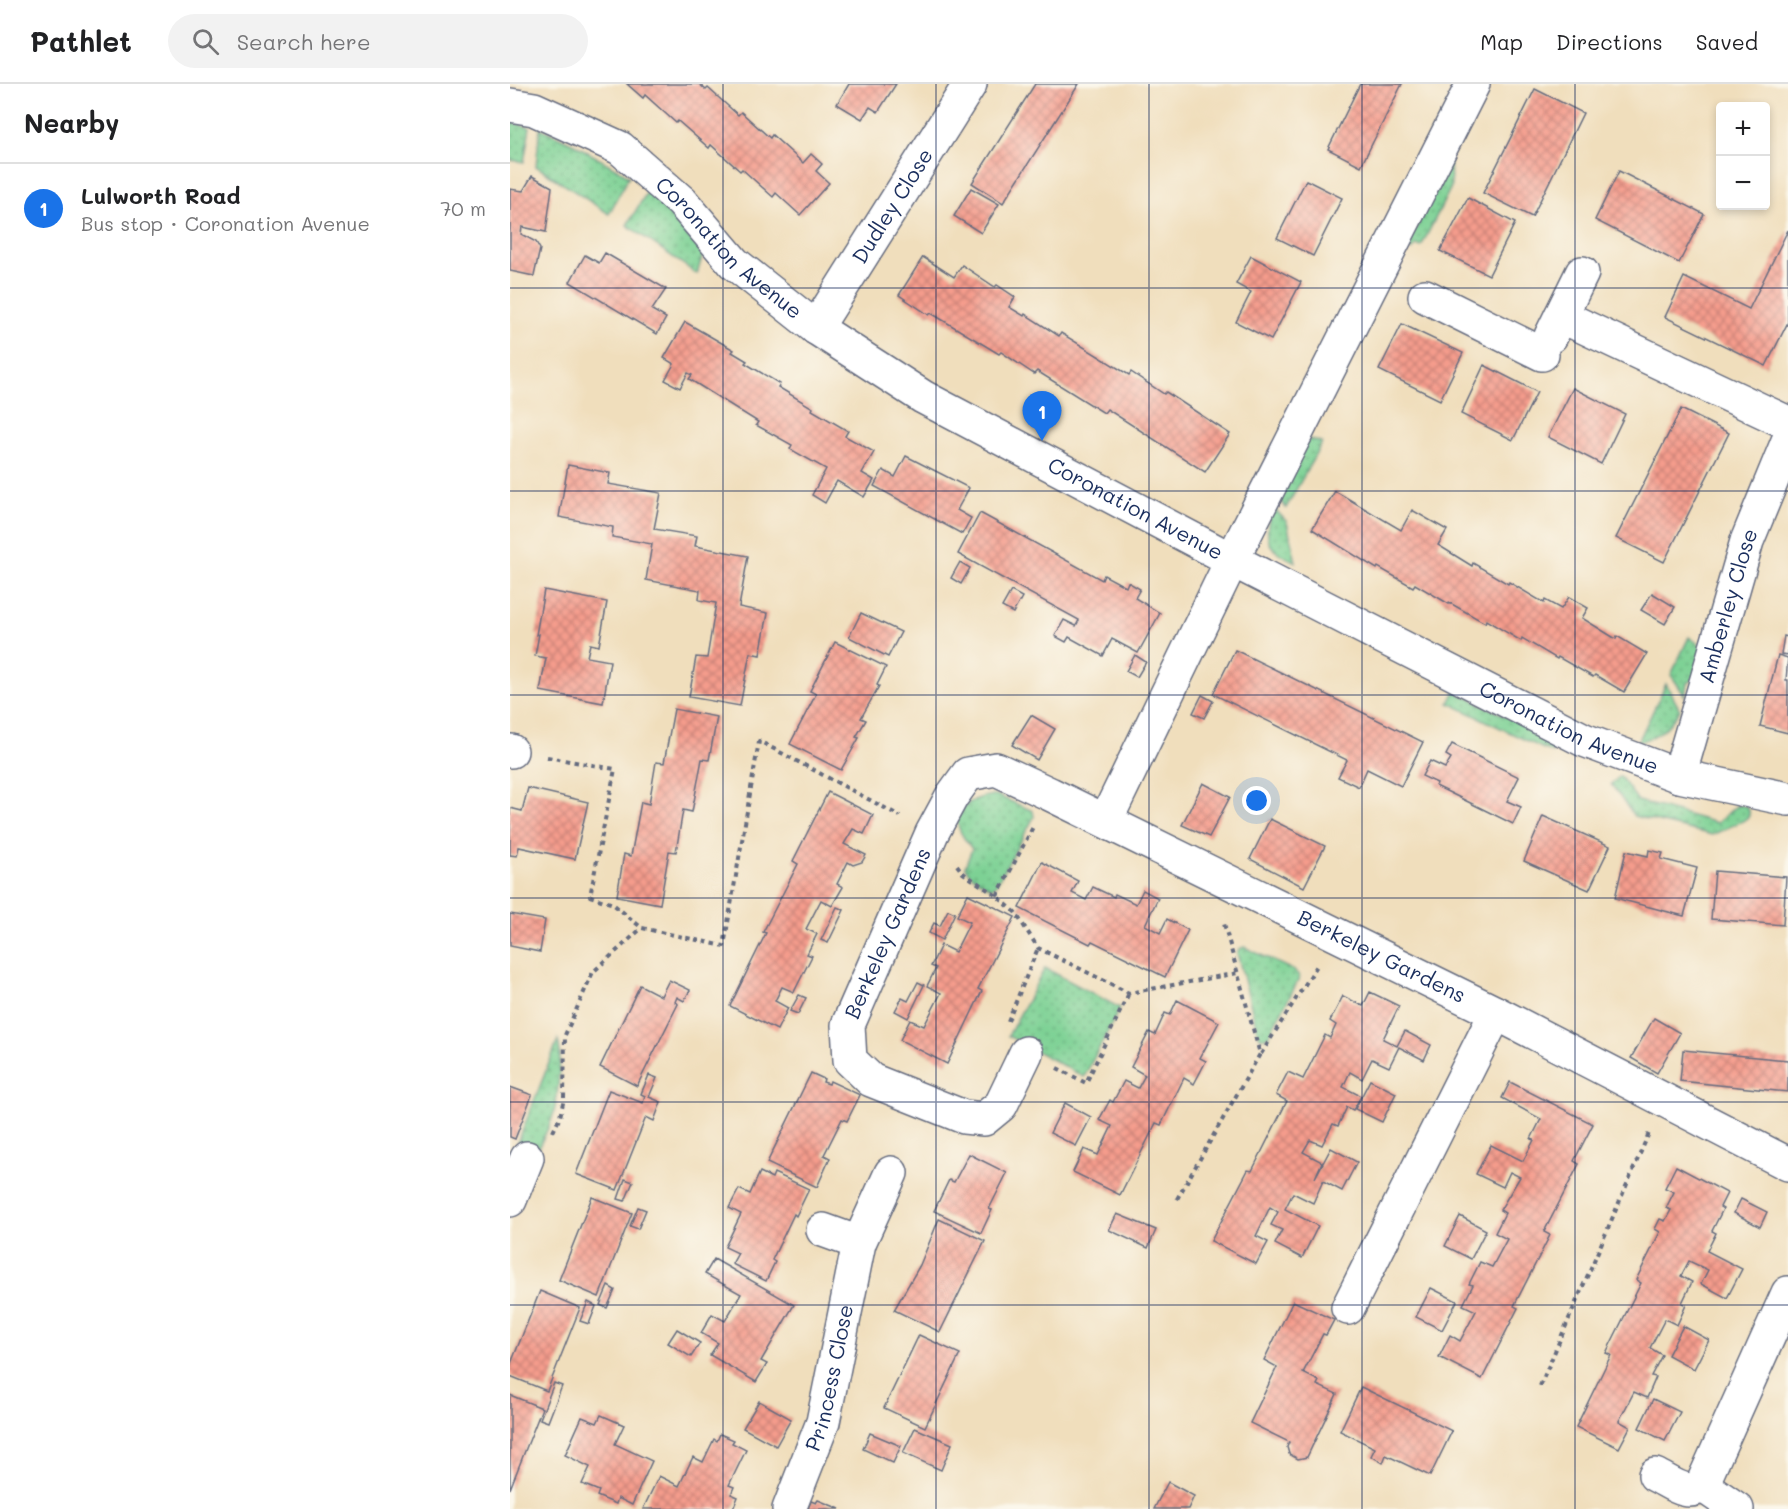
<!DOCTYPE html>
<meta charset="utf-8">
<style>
:root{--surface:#fff;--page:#f2f2f2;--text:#202124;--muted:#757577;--line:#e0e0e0;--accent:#1a73e8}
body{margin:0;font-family:Mali,sans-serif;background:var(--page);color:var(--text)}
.controls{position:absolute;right:18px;top:18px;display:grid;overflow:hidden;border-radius:6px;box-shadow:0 3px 9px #0003}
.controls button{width:54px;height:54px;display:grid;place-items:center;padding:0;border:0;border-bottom:2px solid var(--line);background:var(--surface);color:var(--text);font:30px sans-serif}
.you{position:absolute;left:747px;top:717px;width:21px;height:21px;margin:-15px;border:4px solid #fff;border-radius:50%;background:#1a73e8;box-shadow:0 0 0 9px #1a73e833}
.badge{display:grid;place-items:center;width:39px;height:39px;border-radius:50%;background:var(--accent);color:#fff;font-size:20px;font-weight:700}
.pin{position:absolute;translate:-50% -50px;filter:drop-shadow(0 2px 3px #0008)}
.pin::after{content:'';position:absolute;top:32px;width:21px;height:18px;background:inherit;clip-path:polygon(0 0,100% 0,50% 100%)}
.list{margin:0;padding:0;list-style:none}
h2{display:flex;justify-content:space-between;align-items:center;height:78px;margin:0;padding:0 24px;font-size:26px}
h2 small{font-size:20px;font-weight:400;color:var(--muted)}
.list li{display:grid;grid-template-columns:39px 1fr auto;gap:18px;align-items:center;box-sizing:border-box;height:90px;padding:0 24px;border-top:2px solid var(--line)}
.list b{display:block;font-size:22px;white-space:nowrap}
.list p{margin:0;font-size:20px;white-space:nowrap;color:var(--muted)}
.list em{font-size:20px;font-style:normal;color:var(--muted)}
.icon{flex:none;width:33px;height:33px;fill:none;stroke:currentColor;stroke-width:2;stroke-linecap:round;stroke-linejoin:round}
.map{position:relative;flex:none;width:1278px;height:1425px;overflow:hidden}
header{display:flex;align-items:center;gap:36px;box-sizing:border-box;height:84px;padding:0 30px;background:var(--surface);border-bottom:2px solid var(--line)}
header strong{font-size:28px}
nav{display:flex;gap:33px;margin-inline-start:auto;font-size:21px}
.search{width:420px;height:54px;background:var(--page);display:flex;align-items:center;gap:15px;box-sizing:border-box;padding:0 21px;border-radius:33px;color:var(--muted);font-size:22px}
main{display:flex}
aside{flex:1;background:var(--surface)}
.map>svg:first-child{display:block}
.grass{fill:url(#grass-dots);stroke:#4c8079;stroke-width:1.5}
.building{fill:url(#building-cross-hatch)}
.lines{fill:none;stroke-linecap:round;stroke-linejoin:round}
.minor-casing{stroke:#666c7f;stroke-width:36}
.path{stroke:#666c7f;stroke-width:4;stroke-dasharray:4.5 4.5;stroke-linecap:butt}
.minor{stroke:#fff;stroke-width:33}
.grid{fill:none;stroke:#1b2f5e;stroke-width:1.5;stroke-opacity:0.55}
.labels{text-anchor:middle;stroke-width:5;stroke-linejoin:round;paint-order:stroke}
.street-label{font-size:21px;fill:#1b2f5e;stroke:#fbf7ec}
</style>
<header>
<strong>Pathlet</strong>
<div class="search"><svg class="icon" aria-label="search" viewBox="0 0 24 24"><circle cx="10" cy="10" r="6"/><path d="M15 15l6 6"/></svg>Search here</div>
<nav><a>Map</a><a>Directions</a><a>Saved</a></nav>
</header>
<main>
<aside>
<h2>Nearby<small></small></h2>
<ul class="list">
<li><span class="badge">1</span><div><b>Lulworth Road</b><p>Bus stop · Coronation Avenue</p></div><em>70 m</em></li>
</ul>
</aside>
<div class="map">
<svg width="1278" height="1425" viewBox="0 0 1278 1425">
<defs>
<pattern id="grass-dots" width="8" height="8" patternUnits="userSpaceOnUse" patternTransform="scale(1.5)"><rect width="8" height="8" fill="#7dd194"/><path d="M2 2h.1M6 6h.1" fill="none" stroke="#66aa7c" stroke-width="1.8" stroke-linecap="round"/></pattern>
<pattern id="building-cross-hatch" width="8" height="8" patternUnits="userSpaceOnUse" patternTransform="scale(1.5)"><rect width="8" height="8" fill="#f59c8c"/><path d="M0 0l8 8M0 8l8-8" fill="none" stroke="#c68076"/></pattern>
</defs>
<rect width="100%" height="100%" fill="#fbf7ec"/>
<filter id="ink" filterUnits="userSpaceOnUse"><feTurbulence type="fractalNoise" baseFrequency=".0167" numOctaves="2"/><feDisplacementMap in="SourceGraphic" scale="12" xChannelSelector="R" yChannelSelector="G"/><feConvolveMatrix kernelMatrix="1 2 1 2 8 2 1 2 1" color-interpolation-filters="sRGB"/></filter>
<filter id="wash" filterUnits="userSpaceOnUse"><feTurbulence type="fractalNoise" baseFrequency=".008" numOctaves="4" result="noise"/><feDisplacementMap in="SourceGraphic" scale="24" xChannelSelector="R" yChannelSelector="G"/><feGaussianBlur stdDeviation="1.35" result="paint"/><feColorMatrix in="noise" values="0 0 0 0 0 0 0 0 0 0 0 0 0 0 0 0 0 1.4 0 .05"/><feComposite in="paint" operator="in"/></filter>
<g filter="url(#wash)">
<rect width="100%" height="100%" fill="#f0debc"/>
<g class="grass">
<path d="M0 38 20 43 14 78 0 76Z"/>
<path d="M30 44 64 60 119 92 99 130 26 82Z"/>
<path d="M940 75 941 103 911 163 907 161 902 166 897 162Z"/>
<path d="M137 108 146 114 193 170 187 190 117 141Z"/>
<path d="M798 355 812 359 776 424 767 412Z"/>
<path d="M762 422 777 438 786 478C754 464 754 455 762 422Z"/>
<path d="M1179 553 1193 563 1185 594 1177 599 1175 612 1161 591Z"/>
<path d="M1156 600 1170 626C1157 645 1151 651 1128 658Z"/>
<path d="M945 607 1047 658 1042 669 939 619Z"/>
<path d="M1110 692 1128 717 1207 739 1227 721 1236 722C1240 726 1240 731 1237 735L1202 751 1124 732 1101 700Z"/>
<path d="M486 711 523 727 524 733 486 801 481 804 461 791 455 783 462 765C457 758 449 750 448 740 446 719 471 712 486 711Z"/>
<path d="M734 863 785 887 789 892 788 897 758 953 755 954 750 953 748 949 727 869 729 865Z"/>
<path d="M535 884 610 924 574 993 498 952Z"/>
<path d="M48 956C51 968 50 978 49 989 47 1025 44 1035 27 1066L8 1058Z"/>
</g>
<g id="blocks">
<g class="building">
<path d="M117 0H189L196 6 198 4 228 31 231 28 260 54 262 51 293 79 301 70 312 80 306 87 319 99 290 131 266 109 263 113 232 85 230 87 201 61 199 64 168 37 166 39 135 11 133 14Z"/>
<path d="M339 0H386L368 28 360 23 352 35 327 20Z"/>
<path d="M525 0H569L493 119 462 99Z"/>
<path d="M850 0H892L851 82 818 65Z"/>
<path d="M1025 5 1073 29 1022 133 973 109Z"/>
<path d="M1109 87 1194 130 1169 179 1085 136Z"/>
<path d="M22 92 42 103 36 148 12 143 11 150 26 158 30 165 24 192 0 187V105L13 107Z"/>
<path d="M796 96 832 114 803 172 767 154Z"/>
<path d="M461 104 489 120 471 149 444 132Z"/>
<path d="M958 114 1005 139 979 191 930 167Z"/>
<path d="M1278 146V238L1256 282 1155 233 1174 193 1239 225Z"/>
<path d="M95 169 156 205 142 226 156 234 147 250 60 198 75 171 89 179Z"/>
<path d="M741 172 791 198 761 256 726 238 741 208 726 200Z"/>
<path d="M413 173 444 193 452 181 485 203 487 201 505 213 499 223 514 232 515 230 549 252 551 249 619 291 621 288 654 310 656 308 720 350 695 388 597 325 594 329 527 287 524 290 491 268 489 270 421 229 419 231 389 211Z"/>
<path d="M175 238 224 266 222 268 237 277 235 279 270 300 268 303 303 324 302 326 338 347 335 352 364 368 352 389 364 396 354 413 327 397 315 419 302 411 316 385 280 365 282 361 246 341 248 338 179 295 182 291 178 289 170 304 155 296 164 280 154 274Z"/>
<path d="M892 240 953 269 930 316 869 286Z"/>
<path d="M974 281 1027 308 1003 356 951 330Z"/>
<path d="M1063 304 1115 330 1091 380 1038 353Z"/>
<path d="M1171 325 1219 349 1154 478 1106 454Z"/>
<path d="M396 372 459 404 447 426 461 434 452 450 364 402 373 386 385 393Z"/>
<path d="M58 381 100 389 98 400 151 409 144 445 187 452 185 462 238 472 229 523 258 529 250 571 240 569 230 622 179 613 186 573 197 574 206 519 189 516 190 506 136 496 142 460 102 453 103 443 49 433Z"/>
<path d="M825 407 891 446 902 426 937 446 928 461 962 482 963 479 998 500 999 498 1034 519 1035 516 1051 525 1059 513 1078 524 1072 534 1106 555 1107 552 1137 570 1114 608 1085 591 1083 593 1048 573 1047 575 1012 554 1011 557 976 536 975 539 940 519 939 520 905 500 903 503 868 483 867 485 802 445Z"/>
<path d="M470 429 592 496 594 491 616 503 618 498 630 505 625 514 650 529 628 569 602 555 593 572 559 553 556 558 545 552 554 536 566 542 569 536 448 470Z"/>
<path d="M450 478 460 484 451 500 441 494Z"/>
<path d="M34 506 97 518 89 562 80 560 77 573 100 577 93 619 30 607 36 574 25 572 29 550 26 551Z"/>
<path d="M501 507 512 513 503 529 492 523Z"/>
<path d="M1142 509 1165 523 1155 540 1131 526Z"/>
<path d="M351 529 391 548 378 573 339 553Z"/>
<path d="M1274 552 1278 553V571L1271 570Z"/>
<path d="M325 558 376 583 367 601 369 602 351 634 356 636 346 653 349 654 331 686 280 660 306 610 300 607Z"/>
<path d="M725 566 913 658 891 702 857 685 849 703 828 693 837 676 703 610Z"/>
<path d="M625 571 636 578 627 593 616 587Z"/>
<path d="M1268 571 1278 574 1276 596H1278V649L1250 642Z"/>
<path d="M692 611 703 617 694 634 683 629Z"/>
<path d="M164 625 207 633 199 676 192 675 182 728 173 726 166 768 159 767 150 820 107 812 114 770 121 772 131 718 139 720 146 678 154 679Z"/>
<path d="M521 631 545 645 527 676 502 661Z"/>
<path d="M942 660 1009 693 997 717 1011 723 1003 740 926 702 927 699 912 692 920 677 935 684 941 674 936 671Z"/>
<path d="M693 699 720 713 699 753 672 741Z"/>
<path d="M18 704 78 718 65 775 9 763 7 772 0 771V724L12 727Z"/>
<path d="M318 708 363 731 354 750 343 745 334 760 356 771 352 778 343 781 338 778 327 800 333 803 322 822 311 816 296 845 307 850 297 870 302 872 284 908 272 903 265 917 278 924 267 946 220 922 256 849 253 848 288 780 283 777Z"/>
<path d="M1033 732 1100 762 1079 806 1014 777Z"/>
<path d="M760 735 815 762 794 803 740 775Z"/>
<path d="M1139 766 1153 769 1151 775 1187 784 1174 832 1105 814 1116 767 1138 772Z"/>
<path d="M532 778 568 797 562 809 576 816 583 803 604 813 605 810 626 820 633 806 648 814 635 841 650 849 657 835 678 846 655 893 582 857 580 860 509 824Z"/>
<path d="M1205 787 1276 793 1273 841 1201 835Z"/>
<path d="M458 810 505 833 468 905 472 907 437 980 390 956 400 936 414 942 431 909 417 902 426 884 421 882 431 861 445 868 460 838 447 832Z"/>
<path d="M327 823 334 826 318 859 311 856Z"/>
<path d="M438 826 445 829 432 856 419 849 424 839 430 842Z"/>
<path d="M0 830 35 836 30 868 0 862Z"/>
<path d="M159 896 180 906 174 917 167 913 165 918 168 920 127 1002 90 983 130 901 151 912Z"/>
<path d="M408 898 414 901 398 934 385 927 392 914 398 917Z"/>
<path d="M860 908 889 922 873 955 887 962 895 947 921 961 914 976 889 963 879 983 862 975 852 995 840 988 833 1003 851 1012 843 1026 837 1023 828 1042 823 1040 812 1061 800 1056 793 1068 812 1078 805 1094 821 1064 847 1078 832 1107 813 1097 803 1119 783 1109 775 1125 808 1142 792 1174 765 1160 772 1146 761 1141 768 1128 760 1123 746 1152 758 1158 746 1180 701 1157 738 1086 742 1087 777 1017 766 1011 778 988 793 995 815 951 820 954 826 941 820 937 833 912 853 922Z"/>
<path d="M289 911 296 914 288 930 280 927Z"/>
<path d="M667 916 709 938 690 974 696 977 684 1000 674 994 651 1041 646 1039 610 1111 563 1088 574 1065 588 1071 602 1042 589 1036 600 1016 603 1018 614 997 628 1004 635 991 621 983 639 948 645 951 655 929 660 931Z"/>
<path d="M1144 934 1170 949 1147 989 1121 974Z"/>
<path d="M1173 966 1278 976V1008L1170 997Z"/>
<path d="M301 989 314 995 313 998 319 1000 320 997 350 1011 337 1037 332 1035 314 1071 320 1074 307 1103 257 1079Z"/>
<path d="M139 991 147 994 139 1013 151 1018 144 1037 136 1033 107 1106 66 1090 99 1006 133 1019 135 1012 131 1010Z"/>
<path d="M860 996 886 1009 872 1038 845 1025Z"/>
<path d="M1000 998 1083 1040 1064 1077 1069 1080 1034 1148 1040 1151 1004 1222 1008 1224 972 1295 929 1273 940 1251 950 1257 966 1227 953 1221 963 1201 959 1200 970 1178 982 1183 997 1155 985 1149 995 1129 990 1126 1010 1093 1000 1088 993 1103 966 1090 981 1061 1013 1077 1024 1056 1021 1055 1031 1035 992 1014Z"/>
<path d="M0 1003 22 1011 5 1055 0 1053Z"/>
<path d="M555 1019 581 1033 566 1062 540 1049Z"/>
<path d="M459 1070 497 1089 479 1125 482 1126 471 1149 424 1127 439 1096 444 1098Z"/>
<path d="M1166 1082 1217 1109 1210 1123 1213 1125 1202 1147 1206 1149 1197 1167 1232 1185 1217 1214 1191 1200 1198 1186 1179 1177 1171 1192 1182 1198 1172 1219 1176 1221 1167 1241 1155 1235 1140 1264 1152 1271 1141 1292 1146 1293 1137 1314 1124 1308 1109 1337 1120 1343 1109 1364 1066 1343 1101 1271 1096 1269 1131 1199 1126 1196 1150 1148 1145 1145 1150 1135 1155 1137 1161 1126 1156 1124 1164 1108 1155 1104Z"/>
<path d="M250 1088 262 1094 264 1089 299 1105 286 1132 284 1130 262 1176 265 1178 256 1197 222 1180 228 1169 215 1163 231 1130 219 1124 229 1105 240 1110Z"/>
<path d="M115 1095 123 1098 115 1117 108 1115Z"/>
<path d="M82 1113 122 1129 89 1213 49 1196Z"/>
<path d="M1231 1115 1257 1128 1250 1143 1224 1129Z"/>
<path d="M128 1123 136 1126 128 1145 120 1142Z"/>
<path d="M607 1130 646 1146 638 1164 599 1146Z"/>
<path d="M950 1132 976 1146 961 1175 935 1162Z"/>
<path d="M429 1135 475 1157 430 1248 384 1226 410 1181Z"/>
<path d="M204 1175 284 1221 251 1277 257 1280 246 1298 200 1271 208 1259 191 1249 202 1230 215 1237 231 1210 195 1190Z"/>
<path d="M98 1202 105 1206 97 1224 90 1221Z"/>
<path d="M921 1204 947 1217 932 1246 906 1233Z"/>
<path d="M30 1207 70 1224 37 1307 0 1292V1282Z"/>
<path d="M783 1217 824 1236 816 1251 813 1250 793 1289 809 1297 807 1301 827 1310 797 1373 788 1375 779 1370 777 1363 779 1358 740 1339 767 1283 754 1276Z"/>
<path d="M78 1218 86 1222 79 1240 70 1237Z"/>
<path d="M1173 1242 1199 1256 1184 1285 1158 1271Z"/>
<path d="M167 1245 190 1259 181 1273 158 1259Z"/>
<path d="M409 1251 450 1270 415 1343 374 1324Z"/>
<path d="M44 1299 52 1302 38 1338 30 1335Z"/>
<path d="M851 1303 942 1347 920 1392 876 1371 873 1379 861 1372 865 1364 830 1347Z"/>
<path d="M0 1311 32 1324 0 1405Z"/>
<path d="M1143 1315 1170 1328 1155 1357 1129 1344Z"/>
<path d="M249 1317 281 1335 266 1362 233 1344Z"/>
<path d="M91 1331 114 1341 105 1360 142 1377 122 1421 108 1414 106 1420 87 1412 89 1407 72 1400 80 1383 55 1371 72 1333 87 1339Z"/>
<path d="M405 1344 442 1360 431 1386 393 1369Z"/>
<path d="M360 1349 391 1362 383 1379 353 1365Z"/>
<path d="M210 1350 224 1356 222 1359 236 1366 219 1401 224 1403 221 1410 228 1413 223 1425H133L149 1392 169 1402 183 1373 193 1378 204 1355 207 1357Z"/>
<path d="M658 1398 684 1412 678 1425H644Z"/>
<path d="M308 1416 330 1425H298L301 1417 306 1419Z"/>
</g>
</g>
</g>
<g filter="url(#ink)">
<use href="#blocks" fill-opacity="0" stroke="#666c7f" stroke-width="1.5"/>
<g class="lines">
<g class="minor-casing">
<g id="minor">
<path id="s1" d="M0 21 24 25 110 64 172 118 224 179 306 244 413 313 722 476 1074 656 1169 692 1278 715"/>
<path d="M915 212 1032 270"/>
<path d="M1051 232 1278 339"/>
<path id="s2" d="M306 244 460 0"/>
<path d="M1041 252 1072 189"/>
<path d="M0 667H1"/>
<path id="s3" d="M1169 692 1237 457 1278 357"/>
<path d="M596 736 722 476 963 0"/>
<path id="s4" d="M516 969 491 1021 474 1035 454 1033 361 996 340 976 338 941 422 749 442 712 458 690 486 685 540 710 986 929 1278 1080"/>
<path d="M0 1116 17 1074"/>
<path d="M313 1146 349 1159"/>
<path d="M838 1224 986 929"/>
<path d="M1145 1391C1160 1398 1178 1414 1192 1401L1278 1209"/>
<path d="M1192 1401 1227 1425"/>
<path id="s5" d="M279 1425 313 1338 349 1159 381 1089"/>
</g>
</g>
<g class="path">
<path d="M37 673 105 685 80 812 103 820 132 844"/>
<path d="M447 781 453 789 487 812 505 828 528 864 619 909 728 889"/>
<path d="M487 812 524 741"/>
<path d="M498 937 528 864"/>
<path d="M751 970 808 880"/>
<path d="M547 984 576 999 619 909"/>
<path d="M43 1048 50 1033 54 1014 55 951 83 888 132 844 214 862 249 657 390 732"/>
<path d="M667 1115 750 970 713 836"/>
<path d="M1030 1302 1139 1049"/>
</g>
<use href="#minor" class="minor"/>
</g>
</g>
<path class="grid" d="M213 0V1425M426 0V1425M639 0V1425M852 0V1425M1065 0V1425M0 204H1278M0 407H1278M0 611H1278M0 814H1278M0 1018H1278M0 1221H1278"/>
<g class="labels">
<g class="street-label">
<text dy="7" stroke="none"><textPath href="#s2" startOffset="144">Dudley Close</textPath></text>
<text dy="7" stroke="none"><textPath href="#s1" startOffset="267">Coronation Avenue</textPath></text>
<text dy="7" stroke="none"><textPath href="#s1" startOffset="753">Coronation Avenue</textPath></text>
<text dy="7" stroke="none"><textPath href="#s3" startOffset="177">Amberley Close</textPath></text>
<text dy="7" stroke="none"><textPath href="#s1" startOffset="1239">Coronation Avenue</textPath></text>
<text dy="7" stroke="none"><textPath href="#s4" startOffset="364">Berkeley Gardens</textPath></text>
<text dy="7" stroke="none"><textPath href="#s4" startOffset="1000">Berkeley Gardens</textPath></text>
<text dy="7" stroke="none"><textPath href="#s5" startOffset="138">Princess Close</textPath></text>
</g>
</g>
</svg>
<div class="controls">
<button>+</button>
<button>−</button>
</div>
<div class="you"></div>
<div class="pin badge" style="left:532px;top:357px">1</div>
</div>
</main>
